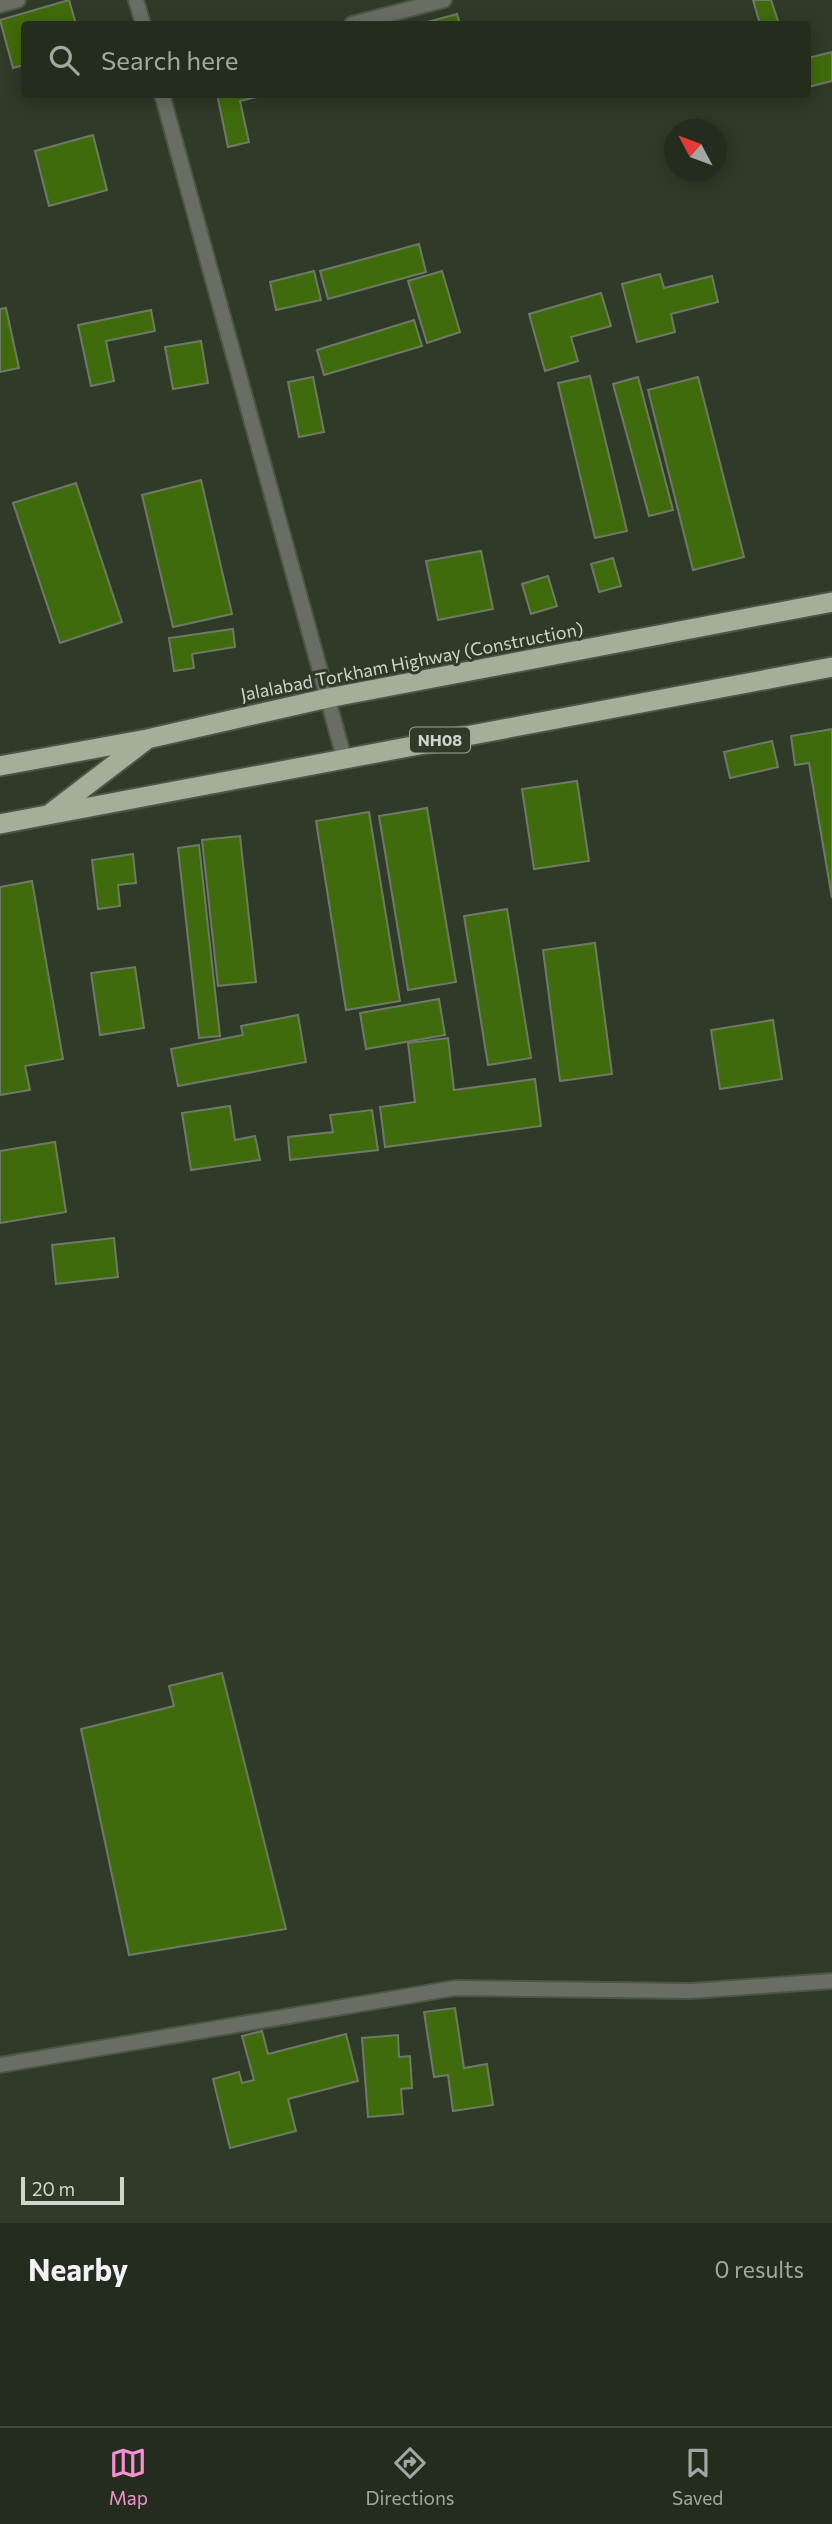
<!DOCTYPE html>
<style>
:root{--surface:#242c1e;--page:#30382b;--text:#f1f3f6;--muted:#a3a7a4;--line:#41483c;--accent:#f590d1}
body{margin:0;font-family:Commissioner,sans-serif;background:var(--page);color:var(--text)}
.compass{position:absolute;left:664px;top:119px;width:63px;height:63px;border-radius:50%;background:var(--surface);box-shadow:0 4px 18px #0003;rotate:311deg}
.scale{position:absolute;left:21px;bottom:18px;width:103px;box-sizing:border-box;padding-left:7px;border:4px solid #ced5c9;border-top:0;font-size:19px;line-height:24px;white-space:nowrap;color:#ced5c9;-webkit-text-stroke:5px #303a28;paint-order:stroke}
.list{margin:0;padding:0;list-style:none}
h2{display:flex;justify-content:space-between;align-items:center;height:91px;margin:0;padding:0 28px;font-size:30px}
h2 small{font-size:23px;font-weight:400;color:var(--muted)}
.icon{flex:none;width:38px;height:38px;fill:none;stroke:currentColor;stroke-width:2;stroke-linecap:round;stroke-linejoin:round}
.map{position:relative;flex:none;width:832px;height:2223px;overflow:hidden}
.search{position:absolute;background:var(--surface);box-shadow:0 4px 18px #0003;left:21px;right:21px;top:21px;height:77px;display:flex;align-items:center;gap:18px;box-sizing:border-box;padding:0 24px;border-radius:7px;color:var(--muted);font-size:26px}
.sheet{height:203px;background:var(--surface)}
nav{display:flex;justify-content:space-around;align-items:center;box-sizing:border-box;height:98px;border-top:2px solid var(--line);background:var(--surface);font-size:19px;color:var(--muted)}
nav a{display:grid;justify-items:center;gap:4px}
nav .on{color:var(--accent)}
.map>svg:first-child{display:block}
.building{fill:#406b0c;stroke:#6e7a66;stroke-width:2}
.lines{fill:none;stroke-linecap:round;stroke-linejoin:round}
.minor-casing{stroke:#4c5645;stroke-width:18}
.trunk-casing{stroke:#4c5645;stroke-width:23}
.minor{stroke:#696e65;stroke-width:14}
.trunk{stroke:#a4af9a;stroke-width:19}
.labels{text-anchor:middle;stroke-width:6;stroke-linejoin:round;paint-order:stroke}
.shield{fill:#303a28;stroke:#9fa699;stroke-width:2}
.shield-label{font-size:16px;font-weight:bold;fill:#ced5c9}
.street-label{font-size:18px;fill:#ced5c9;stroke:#303a28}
</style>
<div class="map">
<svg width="832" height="2223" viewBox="0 0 832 2223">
<rect width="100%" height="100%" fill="#303a28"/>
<g class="building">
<path d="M69 0 76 24H24V65L13 68 0 20Z"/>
<path d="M753 0H771L779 24H760Z"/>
<path d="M457 14 460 24H420Z"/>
<path d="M832 52V81L808 87V58Z"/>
<path d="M217 94H269L240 101 249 142 228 147Z"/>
<path d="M93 135 107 190 49 206 35 151Z"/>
<path d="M419 244 426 272 328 299 320 271Z"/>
<path d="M314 271 321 300 276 310 270 282Z"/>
<path d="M442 271 460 332 427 343 408 281Z"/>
<path d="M660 274 664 288 712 276 718 302 671 314 675 332 637 342 622 284Z"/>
<path d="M601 293 611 326 571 337 578 361 545 371 529 314Z"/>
<path d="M6 308 19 368 0 372V309Z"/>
<path d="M151 310 155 331 106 341 114 381 91 386 78 325Z"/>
<path d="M414 320 422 346 324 375 317 350Z"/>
<path d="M201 341 208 383 173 389 165 347Z"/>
<path d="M590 376 627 531 595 538 558 383Z"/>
<path d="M313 377 324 432 299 437 288 382Z"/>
<path d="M638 377 673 510 649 516 613 384Z"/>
<path d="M698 377 744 557 693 570 648 390Z"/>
<path d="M201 480 232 614 173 627 142 495Z"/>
<path d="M76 483 122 622 60 643 13 503Z"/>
<path d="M481 551 493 609 438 620 426 561Z"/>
<path d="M613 558 621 586 599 592 591 564Z"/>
<path d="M548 576 557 606 531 614 522 584Z"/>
<path d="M233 629 235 647 192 654 194 668 174 671 169 638Z"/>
<path d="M832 729V898L809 763 795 765 791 736Z"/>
<path d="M772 741 778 767 730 778 724 752Z"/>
<path d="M577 781 589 861 534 869 522 789Z"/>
<path d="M427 808 456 982 408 990 379 816Z"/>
<path d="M369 812 400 1001 346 1010 316 821Z"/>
<path d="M240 836 256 982 218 986 202 840Z"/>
<path d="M199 845 220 1036 199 1038 178 848Z"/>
<path d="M133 854 136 883 118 885 120 906 98 909 92 860Z"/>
<path d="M32 881 63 1059 25 1066 30 1090 0 1095V887Z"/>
<path d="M507 909 531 1058 488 1065 464 916Z"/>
<path d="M595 943 612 1074 560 1081 543 950Z"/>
<path d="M135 967 144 1028 100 1035 91 973Z"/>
<path d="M439 999 445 1035 366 1049 360 1013Z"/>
<path d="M298 1015 306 1062 178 1086 171 1049 243 1035 241 1026Z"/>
<path d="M773 1020 782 1079 720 1089 711 1030Z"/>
<path d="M448 1038 454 1090 535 1079 541 1126 385 1147 380 1107 415 1102 408 1043Z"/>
<path d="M230 1106 235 1140 255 1136 260 1160 191 1170 182 1113Z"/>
<path d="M372 1110 378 1150 290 1160 288 1137 333 1132 330 1115Z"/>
<path d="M55 1142 66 1212 0 1223V1151Z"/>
<path d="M114 1238 118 1277 56 1284 52 1245Z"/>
<path d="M222 1673 286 1929 129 1955 81 1729 174 1706 169 1686Z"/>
<path d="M455 2008 464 2068 487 2064 493 2105 453 2111 448 2075 434 2077 424 2012Z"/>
<path d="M262 2031 268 2054 346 2034 358 2081 288 2099 296 2131 230 2148 213 2079 239 2072 242 2083 254 2080 242 2036Z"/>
<path d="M398 2035 399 2057 410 2056 412 2088 401 2089 403 2114 368 2117 362 2038Z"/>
</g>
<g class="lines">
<g class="minor-casing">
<g id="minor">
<path d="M136 0 143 24"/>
<path d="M0 5 18 0"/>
<path d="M352 24 444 0"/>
<path d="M162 94 344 758"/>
<path d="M0 2065 455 1988 691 1991 832 1981"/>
</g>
</g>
<g class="trunk-casing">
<g id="trunk">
<path d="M0 766 147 739 328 698 832 602"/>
<path d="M52 812 145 741"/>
<path d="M0 824 832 667"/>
</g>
</g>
<use href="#minor" class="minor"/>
<use href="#trunk" class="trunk"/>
</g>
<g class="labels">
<rect class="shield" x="410" y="727.5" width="60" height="25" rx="5"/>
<g class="shield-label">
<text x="440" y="746">NH08</text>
</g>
<g class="street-label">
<text transform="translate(412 662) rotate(-11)" y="6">Jalalabad Torkham Highway (Construction)</text>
</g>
</g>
</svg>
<svg class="compass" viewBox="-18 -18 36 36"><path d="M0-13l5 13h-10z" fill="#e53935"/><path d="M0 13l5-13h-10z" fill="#a3a7a4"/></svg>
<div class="scale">20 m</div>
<div class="search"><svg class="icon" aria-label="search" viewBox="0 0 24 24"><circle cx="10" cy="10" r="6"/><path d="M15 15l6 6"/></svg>Search here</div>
</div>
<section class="sheet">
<h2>Nearby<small>0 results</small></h2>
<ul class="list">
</ul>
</section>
<nav>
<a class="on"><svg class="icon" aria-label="map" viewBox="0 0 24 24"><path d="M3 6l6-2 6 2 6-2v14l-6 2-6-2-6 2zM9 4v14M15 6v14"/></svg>Map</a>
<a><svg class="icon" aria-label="directions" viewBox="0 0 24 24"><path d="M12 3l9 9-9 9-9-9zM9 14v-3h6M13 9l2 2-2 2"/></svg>Directions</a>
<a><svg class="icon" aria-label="saved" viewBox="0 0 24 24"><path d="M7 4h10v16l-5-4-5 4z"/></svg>Saved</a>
</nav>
